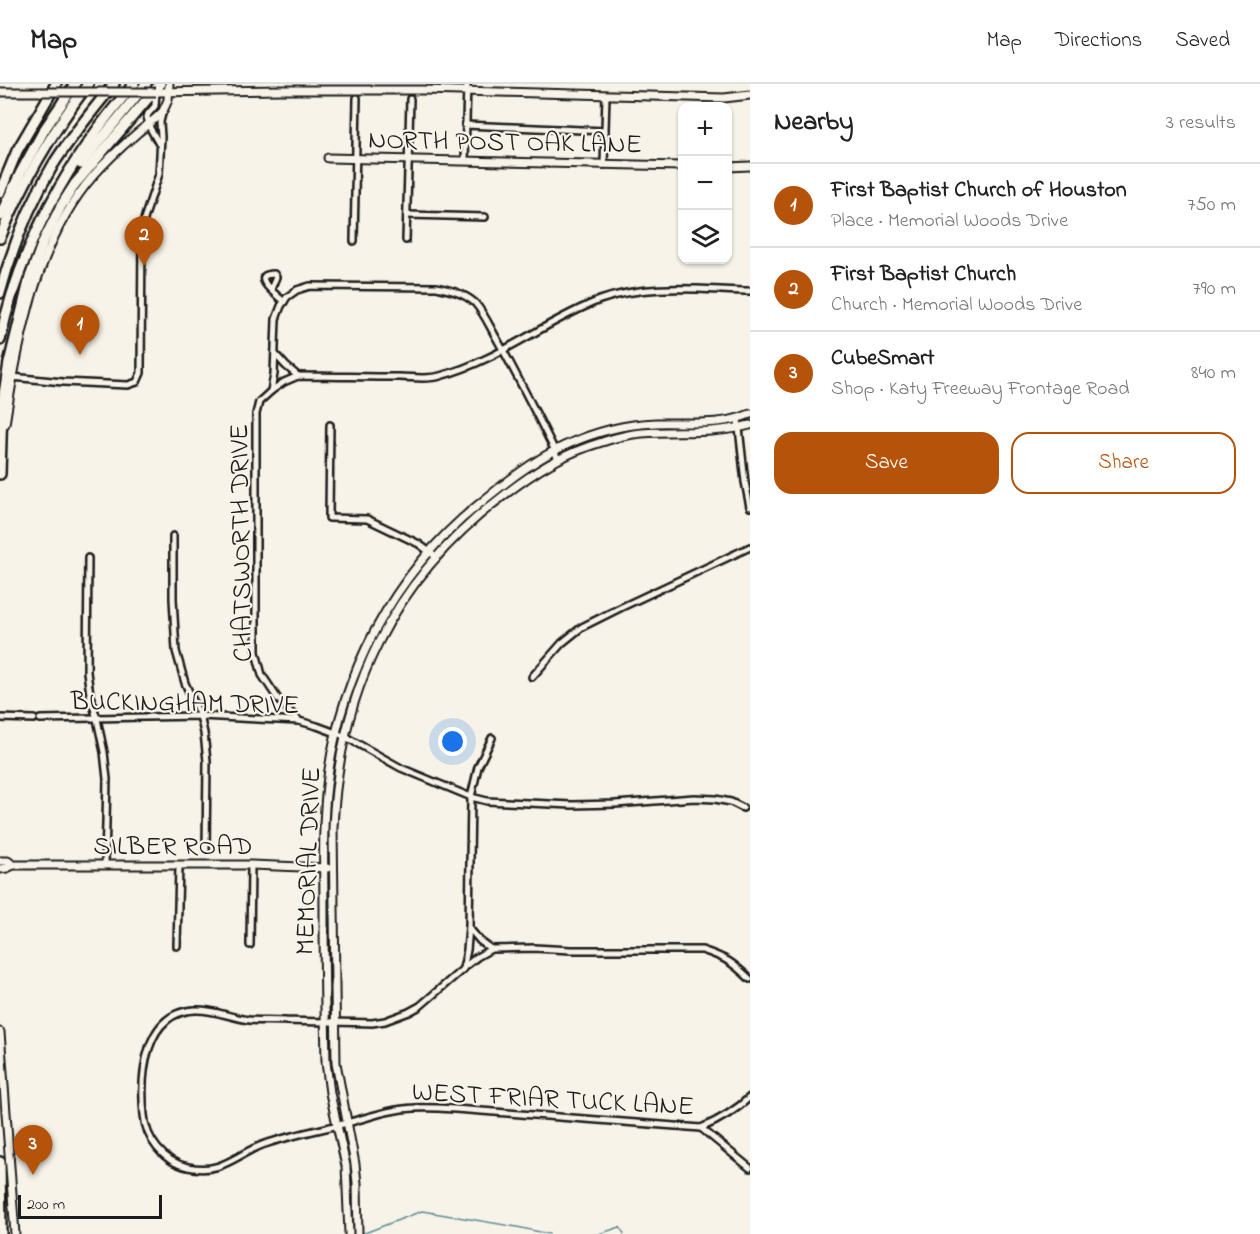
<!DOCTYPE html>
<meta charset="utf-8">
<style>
:root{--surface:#fff;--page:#f6f6f6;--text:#222;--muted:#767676;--line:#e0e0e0;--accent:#b45309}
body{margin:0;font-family:"Indie Flower",sans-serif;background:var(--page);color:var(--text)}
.controls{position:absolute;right:18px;top:18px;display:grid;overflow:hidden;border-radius:12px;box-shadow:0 2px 4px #0004}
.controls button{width:54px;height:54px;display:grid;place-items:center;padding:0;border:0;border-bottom:2px solid var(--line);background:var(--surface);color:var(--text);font:30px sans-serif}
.scale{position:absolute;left:18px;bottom:15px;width:144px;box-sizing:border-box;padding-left:6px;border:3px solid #1c1c1c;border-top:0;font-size:16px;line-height:21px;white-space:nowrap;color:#1c1c1c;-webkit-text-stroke:4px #f7f3e8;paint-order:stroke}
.you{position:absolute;left:453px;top:658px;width:21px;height:21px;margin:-15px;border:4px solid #fff;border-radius:50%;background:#1a73e8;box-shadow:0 0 0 9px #1a73e833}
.badge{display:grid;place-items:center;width:39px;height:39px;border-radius:50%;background:var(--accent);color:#fff;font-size:20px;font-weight:700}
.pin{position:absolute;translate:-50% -50px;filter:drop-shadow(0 2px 3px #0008)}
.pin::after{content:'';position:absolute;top:32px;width:21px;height:18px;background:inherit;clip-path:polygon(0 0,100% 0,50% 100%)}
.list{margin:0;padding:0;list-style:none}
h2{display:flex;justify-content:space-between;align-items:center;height:78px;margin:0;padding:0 24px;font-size:26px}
h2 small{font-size:20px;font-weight:400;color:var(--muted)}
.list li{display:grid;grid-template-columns:39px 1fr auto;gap:18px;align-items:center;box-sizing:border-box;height:84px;padding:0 24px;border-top:2px solid var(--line)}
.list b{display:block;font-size:22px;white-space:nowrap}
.list p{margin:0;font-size:20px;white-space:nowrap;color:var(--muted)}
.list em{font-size:20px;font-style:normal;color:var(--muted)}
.actions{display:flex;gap:12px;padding:18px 24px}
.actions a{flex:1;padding:14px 0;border:2px solid var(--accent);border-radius:18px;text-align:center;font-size:21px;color:var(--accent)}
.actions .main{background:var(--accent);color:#fff}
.icon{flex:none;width:33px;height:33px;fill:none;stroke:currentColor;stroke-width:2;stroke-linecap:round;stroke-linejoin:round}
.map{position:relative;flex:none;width:750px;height:1150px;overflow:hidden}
header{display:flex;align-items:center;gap:36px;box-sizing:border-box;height:84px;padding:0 30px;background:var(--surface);border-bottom:2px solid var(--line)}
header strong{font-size:28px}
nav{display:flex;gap:33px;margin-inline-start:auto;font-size:21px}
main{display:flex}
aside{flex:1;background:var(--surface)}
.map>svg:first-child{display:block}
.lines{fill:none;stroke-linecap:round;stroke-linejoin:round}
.stream{stroke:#5d8c95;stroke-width:1.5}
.street-casing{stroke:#1c1c1c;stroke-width:10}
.secondary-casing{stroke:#1c1c1c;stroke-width:11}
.highway-casing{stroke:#1c1c1c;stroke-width:14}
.street{stroke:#f7f3e8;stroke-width:5}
.secondary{stroke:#f7f3e8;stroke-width:7}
.highway{stroke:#f7f3e8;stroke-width:9}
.secondary-bridge-casing{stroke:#1c1c1c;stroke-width:11;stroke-linecap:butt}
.secondary-bridge{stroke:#f7f3e8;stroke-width:7}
.labels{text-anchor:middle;stroke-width:4.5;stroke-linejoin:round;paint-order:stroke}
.street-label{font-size:27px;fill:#1c1c1c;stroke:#f7f3e8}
</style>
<header>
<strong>Map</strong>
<nav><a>Map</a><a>Directions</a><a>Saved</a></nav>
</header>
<main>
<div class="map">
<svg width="750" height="1150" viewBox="0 0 750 1150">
<rect width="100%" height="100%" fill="#f7f3e8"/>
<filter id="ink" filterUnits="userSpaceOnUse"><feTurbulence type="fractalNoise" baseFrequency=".0167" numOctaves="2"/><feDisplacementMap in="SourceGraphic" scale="12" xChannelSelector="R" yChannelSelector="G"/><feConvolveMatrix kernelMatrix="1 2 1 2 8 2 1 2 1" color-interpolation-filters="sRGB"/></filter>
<g filter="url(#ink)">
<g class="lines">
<g class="stream">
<path d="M362 1150 422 1127 517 1143 549 1150"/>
<path d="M599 1150 620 1143 624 1150"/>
</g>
<g class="street-casing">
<g id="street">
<path d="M156 8 155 22 148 30 147 33 150 44 159 60"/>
<path d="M465 41 605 47"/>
<path d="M465 76 467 0"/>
<path d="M604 81 606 11"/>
<path d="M408 131 485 133"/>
<path d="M406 156 410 15"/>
<path d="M354 157 357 14"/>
<path d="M271 205 276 193 274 190C248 190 278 212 284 218"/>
<path d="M275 270 286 282 298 292"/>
<path d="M12 293 63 298 128 301 137 298 141 289 142 145 145 132 159 90 161 53 160 38 162 30"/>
<path d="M271 307 284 298 298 292C332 292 365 293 399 293 412 293 427 296 440 292 498 277 545 237 600 216 647 199 701 206 750 207"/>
<path d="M738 335 745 398 750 423"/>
<path d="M330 341 329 434 367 435 419 460 436 473"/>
<path d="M173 452V515L176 567 185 599 200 632 204 649 207 677 206 766"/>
<path d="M88 474 87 588 90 610 97 635 104 668 107 695 105 781"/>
<path d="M532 593 562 559 582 543 622 523 750 463"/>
<path d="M0 634 34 635"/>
<path d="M40 635 200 632 299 637 317 642 344 652 401 684 471 713 487 717 572 721 615 720 694 714 715 715 731 718 743 724"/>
<path d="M299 637 278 615 262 591 256 568V330L259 318 271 307 274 290 276 235 281 222 287 213 297 206 310 202 437 203C450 206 464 209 475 219 484 229 490 243 497 255 517 291 536 329 555 367L557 374"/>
<path d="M492 654 478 683 471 713 469 843 467 866 463 885 420 922 409 928 385 937 372 939C343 938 314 938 286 937 274 936 261 937 249 936 231 934 214 925 195 926 144 928 140 992 144 1031 146 1055 163 1078 188 1083 224 1091 237 1068 268 1059 293 1051 318 1046 343 1040 367 1034 389 1025 414 1024 427 1023 441 1024 455 1025L701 1044C720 1036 735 1027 750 1013"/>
<path d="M469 844 480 857 491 865"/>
<path d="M250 861 251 781"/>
<path d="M177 862 179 782"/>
<path d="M463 884 477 873 491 865 534 864 571 866H702C726 874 732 878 750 895"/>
<path d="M701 1044 750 1084"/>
</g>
</g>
<g class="secondary-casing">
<g id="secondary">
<path d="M0 8H41"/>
<path d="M156 8 283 6H423L724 14 750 11"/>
<path d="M328 74 682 82"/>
<path d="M728 83 750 82"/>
<path d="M5 340C18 257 36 158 93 92 106 77 120 64 135 51 144 43 155 36 163 27L168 16 169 0"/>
<path d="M0 777H8L13 781"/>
<path d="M0 785 7 784 13 781H251L327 784"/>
<path d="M0 948 15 1150"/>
<path d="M349 1150 346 1082 330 1009 326 978C325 928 324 878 324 828 324 786 322 743 327 701 339 593 393 490 478 421 505 399 532 377 564 362 592 349 625 340 656 339 687 338 720 343 750 330"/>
<path d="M358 1150 357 1099 355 1080 336 979 333 744C339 607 392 496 503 412 535 387 562 370 602 358 614 354 628 350 642 349 680 346 711 351 750 341"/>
</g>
</g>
<g class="highway-casing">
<g id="highway">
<path d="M81 80 146 0"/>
<path d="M0 108 17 67 56 0"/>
<path d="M0 132 21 88 44 46 75 0"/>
<path d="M0 154C22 99 52 48 88 0"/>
<path d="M0 209C12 164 29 121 53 81 71 52 93 26 114 0"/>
<path d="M0 256C20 161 70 73 134 0"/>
<path d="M0 390 2 322 9 279 30 193 43 158 61 122 75 100 160 0"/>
<path d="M0 1078 1 1150"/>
</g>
</g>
<use href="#street" class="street"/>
<use href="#secondary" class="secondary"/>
<use href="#highway" class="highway"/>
<g class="secondary-bridge-casing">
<path id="secondary-bridge" d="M41 8H156"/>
</g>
<use href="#secondary-bridge" class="secondary-bridge"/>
</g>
</g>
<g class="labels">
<g class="street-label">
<text transform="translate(505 57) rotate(1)" y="9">NORTH POST OAK LANE</text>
<text transform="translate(240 459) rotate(-91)" y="9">CHATSWORTH DRIVE</text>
<text transform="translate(185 618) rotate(1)" y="9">BUCKINGHAM DRIVE</text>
<text x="173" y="770">SILBER ROAD</text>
<text transform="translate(307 777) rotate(-88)" y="9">MEMORIAL DRIVE</text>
<text transform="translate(553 1014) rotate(3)" y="9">WEST FRIAR TUCK LANE</text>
</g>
</g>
</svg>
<div class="controls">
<button>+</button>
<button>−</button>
<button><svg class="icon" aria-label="layers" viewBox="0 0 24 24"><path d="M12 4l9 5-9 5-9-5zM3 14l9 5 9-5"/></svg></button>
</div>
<div class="scale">200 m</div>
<div class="you"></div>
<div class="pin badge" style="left:80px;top:271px">1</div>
<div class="pin badge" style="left:144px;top:182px">2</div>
<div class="pin badge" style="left:33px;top:1091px">3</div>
</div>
<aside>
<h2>Nearby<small>3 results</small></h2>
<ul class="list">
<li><span class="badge">1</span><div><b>First Baptist Church of Houston</b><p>Place · Memorial Woods Drive</p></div><em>750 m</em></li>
<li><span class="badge">2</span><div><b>First Baptist Church</b><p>Church · Memorial Woods Drive</p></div><em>790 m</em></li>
<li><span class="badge">3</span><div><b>CubeSmart</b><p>Shop · Katy Freeway Frontage Road</p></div><em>840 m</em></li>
</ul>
<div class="actions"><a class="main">Save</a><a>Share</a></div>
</aside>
</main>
